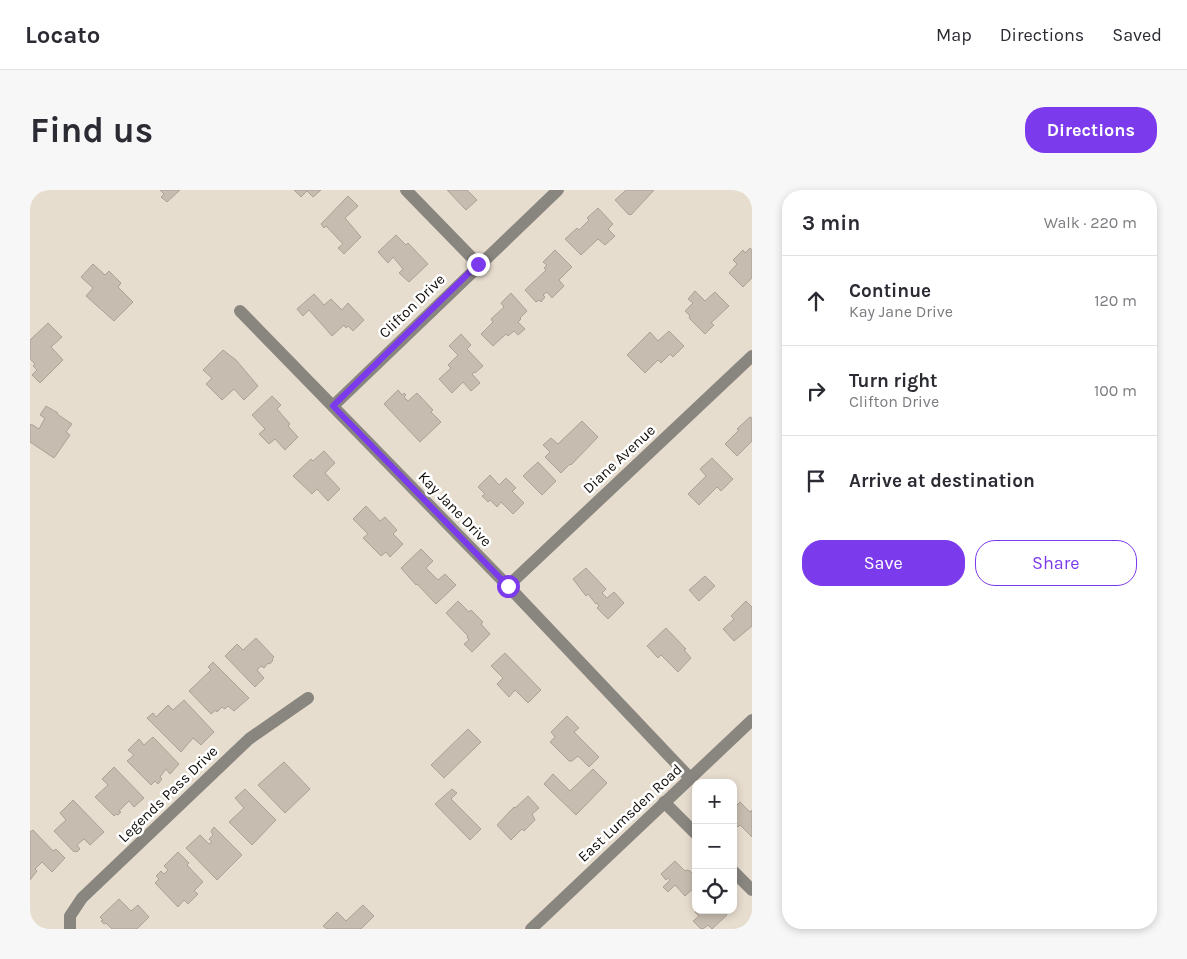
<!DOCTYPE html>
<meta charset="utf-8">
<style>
:root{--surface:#fff;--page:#f7f7f7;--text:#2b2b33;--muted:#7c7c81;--line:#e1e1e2;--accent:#7c3aed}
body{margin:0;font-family:Karla,sans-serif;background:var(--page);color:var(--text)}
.controls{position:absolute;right:15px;bottom:15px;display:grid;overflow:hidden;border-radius:10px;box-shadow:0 2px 8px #0003}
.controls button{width:45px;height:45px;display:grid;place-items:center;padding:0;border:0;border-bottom:1px solid var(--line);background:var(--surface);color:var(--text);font:25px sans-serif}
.stop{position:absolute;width:15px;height:15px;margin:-11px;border:4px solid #7c3aed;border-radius:50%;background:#fff}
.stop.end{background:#7c3aed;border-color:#fff;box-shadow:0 1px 5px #0008}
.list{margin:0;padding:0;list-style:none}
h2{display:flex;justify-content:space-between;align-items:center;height:65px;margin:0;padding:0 20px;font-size:21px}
h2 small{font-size:16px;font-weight:400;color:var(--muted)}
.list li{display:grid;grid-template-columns:32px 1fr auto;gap:15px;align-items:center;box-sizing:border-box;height:90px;padding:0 20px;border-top:1px solid var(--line)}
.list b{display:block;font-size:19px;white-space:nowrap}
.list p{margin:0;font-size:16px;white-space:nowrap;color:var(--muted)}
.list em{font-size:16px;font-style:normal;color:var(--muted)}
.actions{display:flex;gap:10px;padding:15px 20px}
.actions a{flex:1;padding:11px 0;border:1px solid var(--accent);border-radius:20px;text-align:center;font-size:18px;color:var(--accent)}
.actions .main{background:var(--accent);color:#fff}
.icon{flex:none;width:28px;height:28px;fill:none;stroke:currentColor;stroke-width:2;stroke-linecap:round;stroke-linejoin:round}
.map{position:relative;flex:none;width:722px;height:739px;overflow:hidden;border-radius:20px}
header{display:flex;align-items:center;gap:30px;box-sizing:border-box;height:70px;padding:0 25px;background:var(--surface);border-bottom:1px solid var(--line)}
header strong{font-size:24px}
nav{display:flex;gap:28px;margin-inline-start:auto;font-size:18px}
.intro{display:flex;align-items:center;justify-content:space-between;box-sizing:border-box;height:120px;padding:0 30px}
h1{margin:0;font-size:35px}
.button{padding:12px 22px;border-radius:20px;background:var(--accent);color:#fff;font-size:18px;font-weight:700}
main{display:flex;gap:30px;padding:0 30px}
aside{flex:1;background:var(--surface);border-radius:20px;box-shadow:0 2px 8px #0003}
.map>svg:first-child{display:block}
.building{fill:#c6bcaf;stroke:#aba194}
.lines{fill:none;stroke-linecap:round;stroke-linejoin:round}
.minor{stroke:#89857f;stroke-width:12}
.route{stroke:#7c3aed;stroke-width:6}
.labels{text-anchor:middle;stroke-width:5;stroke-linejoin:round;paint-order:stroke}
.street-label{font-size:15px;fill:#110d09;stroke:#fff}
</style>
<header>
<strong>Locato</strong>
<nav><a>Map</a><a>Directions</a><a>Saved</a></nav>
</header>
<div class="intro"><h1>Find us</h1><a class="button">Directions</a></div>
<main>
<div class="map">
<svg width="722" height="739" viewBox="0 0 722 739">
<rect width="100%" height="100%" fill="#e7ddcf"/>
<g class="building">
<path d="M130 0H150L137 12 131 7 134 4Z"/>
<path d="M264 0H291L283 7 277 1 271 7Z"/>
<path d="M417 0H437L447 10 436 20Z"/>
<path d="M596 0H624L601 25 600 24 599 25 585 10Z"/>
<path d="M318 6 328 16 315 28 331 47 314 64 308 58 313 54 296 36 294 38 291 34Z"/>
<path d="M568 18 583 34 578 39 585 46 575 55 568 49 551 65 535 49 547 38 549 40 559 30 557 28Z"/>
<path d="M366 45 376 55 378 53 398 74 379 92 369 83 373 79 363 67 358 73 348 62Z"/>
<path d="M720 58 722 60V88L713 97 699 83 707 74 703 70 713 60 715 63Z"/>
<path d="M525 60 542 77 529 90 534 96 522 108 517 102 513 105 515 107 511 112 509 110 506 112 495 100 516 80 514 78 517 75 513 72Z"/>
<path d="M63 74 75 85 79 81 91 93 88 97 103 112 84 131 56 106 63 98 51 87Z"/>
<path d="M665 101 675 111 685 102 699 116 681 133 684 135 675 144 659 128 660 126 655 121 663 113 658 109Z"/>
<path d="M481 103 497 121 490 128 491 129 488 132 495 139 488 145 484 141 478 146 476 144 463 156 451 144 463 132 461 129 474 117 471 113Z"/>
<path d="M284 104 294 115 301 109 312 120 318 113 334 130 323 141 318 136 316 138 314 135 302 146 279 120 273 126 267 119Z"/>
<path d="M18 133 32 147 21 157 33 170 10 193 2 185 7 180 3 176 5 174 0 169V150Z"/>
<path d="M639 141 654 156 643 167 640 164 631 173 628 170 615 183 597 165 620 142 628 151Z"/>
<path d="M431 144 441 155 437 159 453 176 445 183 444 182 442 184 450 193 441 201 433 192 422 203 409 189 421 178 418 175 428 165 419 156Z"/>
<path d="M193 160 206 170 228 196 214 210 204 199 192 210 176 194 182 188 173 180Z"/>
<path d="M368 200 372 205 374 203 376 205 374 207 378 211 387 203 403 220 401 222 411 232 390 252 354 214Z"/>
<path d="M242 206 251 215 247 219 260 234 258 236 268 247 255 260 245 249 239 254 229 244 235 239 222 225Z"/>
<path d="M16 216 28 223 27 224 42 234 36 242 40 245 24 268 0 252V236L1 234 9 239 15 228 10 225Z"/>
<path d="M720 227 722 228V251L707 266 695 254 709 240 707 239Z"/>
<path d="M552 231 568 247 541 275 540 274 531 283 515 267 520 262 513 255 521 248 528 254Z"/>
<path d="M294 261 305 273 295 283 310 299 298 311 287 299 282 304 263 286 281 269 283 271Z"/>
<path d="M682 268 703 289 691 301 687 297 669 315 658 304 676 286 670 279Z"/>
<path d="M508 272 526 291 512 305 493 286Z"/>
<path d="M460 285 469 295 476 288 486 298 482 301 494 313 483 324 471 312 467 317 460 310 458 312 452 306 455 304 448 297Z"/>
<path d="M336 316 350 331 355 327 367 340 363 344 373 354 360 367 356 362 351 366 333 348 338 344 323 329Z"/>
<path d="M391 359 403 371 396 378 408 390 415 384 426 395 406 414 387 394 386 395 371 378Z"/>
<path d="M556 378 576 399 572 403 577 408 584 402 594 413 578 429 567 418 569 416 567 413 566 414 558 404 556 406 543 389Z"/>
<path d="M675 386 685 396 669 411 659 400Z"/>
<path d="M428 411 439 422 441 420 453 432 451 434 460 444 442 462 434 454 439 450 437 447 438 446 416 423Z"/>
<path d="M716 411 722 417V436L704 451 693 439 704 429 701 426Z"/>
<path d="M636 438 656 459 654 460 661 468 648 482 631 465 628 468 617 456Z"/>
<path d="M226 448 244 467 242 469 243 470 240 474 238 473 234 478 231 476 227 480 234 488 225 497 195 466 207 454 213 460Z"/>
<path d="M475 463 511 500 498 513 485 500 479 507 467 494 473 488 461 476Z"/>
<path d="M183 472 219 508 204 521 198 516 195 519 192 517 187 522 186 520 181 524 159 501 181 480 178 477Z"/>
<path d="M154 510 184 542 171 555 163 548 151 562 117 528 123 523 126 527 138 515 143 520Z"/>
<path d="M537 526 549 538 544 542 569 567 559 577 548 566 542 571H539L520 552 525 547 521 542Z"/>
<path d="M438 539 451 552 414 588 401 575Z"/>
<path d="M123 547 149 574 140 584 136 579 130 587 132 589 128 594 125 591 121 595 97 571 104 565 98 560 109 549 114 555Z"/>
<path d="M254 572 280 599 255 623 228 595Z"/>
<path d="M84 577 114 608 104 617 99 611 89 621 91 622 88 625 86 624 84 626 65 607 78 595 72 589Z"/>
<path d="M563 579 577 593 546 625 514 594 523 584 540 601Z"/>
<path d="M215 599 246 630 222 655 199 632 214 618 205 608Z"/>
<path d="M422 599 427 603 421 609 451 639 440 650 405 614Z"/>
<path d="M498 606 509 618 502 624 505 630 494 641 492 639 481 650 467 635 484 617 485 618Z"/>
<path d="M43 610 74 642 60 655 54 649 47 655 50 659 47 662 45 661 44 662 24 641 36 630 30 623Z"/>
<path d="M710 612 720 622 722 620V647L710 635 708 637 703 632V619Z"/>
<path d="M184 637 212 665 187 690 156 658 170 645 179 654 182 652 179 649 183 645 181 641Z"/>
<path d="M3 640 23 661 26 659 35 668 22 682 12 672 5 679 7 681 0 690V642Z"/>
<path d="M148 662 159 673 157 675 173 692 164 701 168 704 158 714 154 710 148 717 125 693 129 689 126 686 131 681 134 684 138 680 134 676Z"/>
<path d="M645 671 655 681 657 680 660 681 666 687V696L655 706 645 695 638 702 633 697 640 690 638 688 636 690 631 684Z"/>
<path d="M89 709 101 721 108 715 119 727 107 739H82L76 733 74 734 71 731 73 730 70 727Z"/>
<path d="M333 715 344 726 331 739H297L293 736 307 722 316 731Z"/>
<path d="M667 720H693L697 725 682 739 678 735 673 739H671L663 731 669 726 665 722Z"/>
</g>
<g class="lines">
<g class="minor">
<path d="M376 0 448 74"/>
<path d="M210 121 478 396 660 588"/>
<path d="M303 216 528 0"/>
<path d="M478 396 722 166"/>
<path d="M634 612 666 644"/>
<path d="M703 681 722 700"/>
<path d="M40 739V726L52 708 219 549 278 508"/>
<path d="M501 739 722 530"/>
</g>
</g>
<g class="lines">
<path class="route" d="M448 74 303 216 478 396"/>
</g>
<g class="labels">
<g class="street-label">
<text transform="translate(382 116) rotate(-44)" y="5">Clifton Drive</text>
<text transform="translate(589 269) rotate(-43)" y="5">Diane Avenue</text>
<text transform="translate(425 319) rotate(46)" y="5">Kay Jane Drive</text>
<text transform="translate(138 604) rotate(-44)" y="5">Legends Pass Drive</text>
<text transform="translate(600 623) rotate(-43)" y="5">East Lumsden Road</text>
</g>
</g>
</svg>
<div class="controls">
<button>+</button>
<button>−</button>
<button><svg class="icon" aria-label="locate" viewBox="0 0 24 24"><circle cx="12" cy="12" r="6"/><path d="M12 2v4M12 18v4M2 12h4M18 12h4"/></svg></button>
</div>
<div class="stop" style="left:478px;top:396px"></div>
<div class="stop end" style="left:448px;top:74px"></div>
</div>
<aside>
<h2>3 min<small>Walk · 220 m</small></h2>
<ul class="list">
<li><svg class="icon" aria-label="ahead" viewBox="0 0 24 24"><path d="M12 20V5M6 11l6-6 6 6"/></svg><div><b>Continue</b><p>Kay Jane Drive</p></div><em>120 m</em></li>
<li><svg class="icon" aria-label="right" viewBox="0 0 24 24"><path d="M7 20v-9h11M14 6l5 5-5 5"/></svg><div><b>Turn right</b><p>Clifton Drive</p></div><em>100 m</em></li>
<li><svg class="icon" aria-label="arrive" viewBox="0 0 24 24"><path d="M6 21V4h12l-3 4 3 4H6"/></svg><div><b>Arrive at destination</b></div></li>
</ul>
<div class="actions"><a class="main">Save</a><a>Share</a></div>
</aside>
</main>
